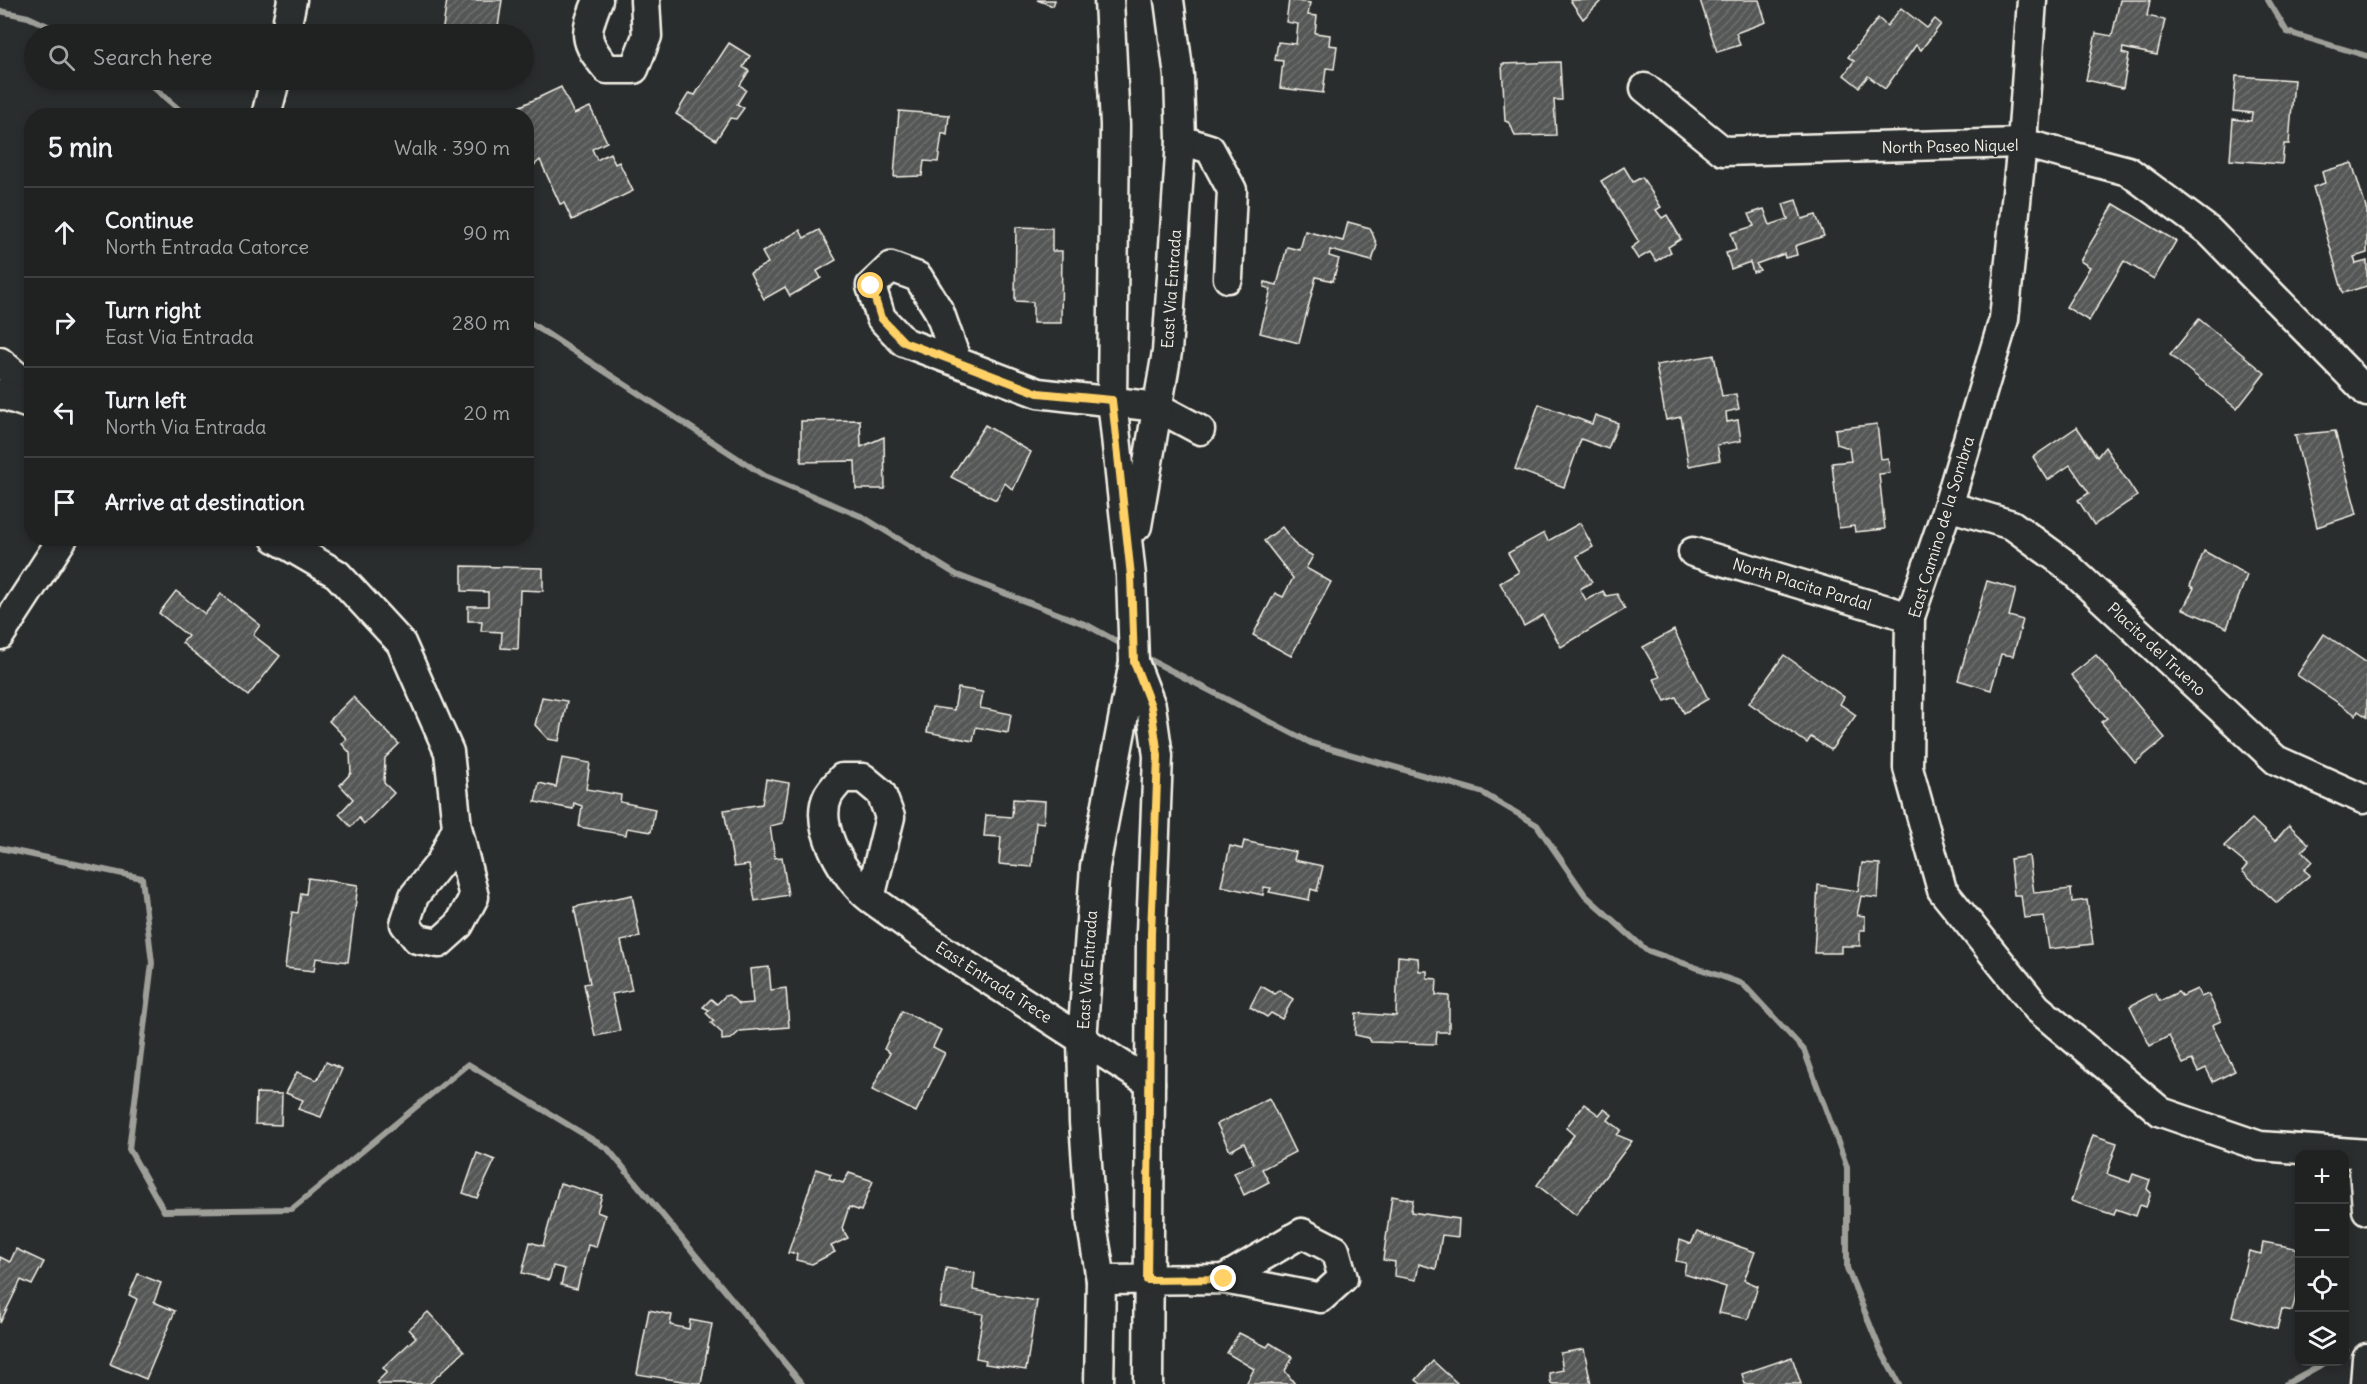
<!DOCTYPE html>
<meta charset="utf-8">
<style>
:root{--surface:#202222;--page:#2d2f2f;--text:#f1f3f6;--muted:#a2a4a5;--line:#3d3f40}
body{margin:0;font-family:Delius,sans-serif;background:var(--page);color:var(--text)}
.controls{position:absolute;right:18px;bottom:18px;display:grid;overflow:hidden;border-radius:12px;box-shadow:0 3px 9px #0003}
.controls button{width:54px;height:54px;display:grid;place-items:center;padding:0;border:0;border-bottom:2px solid var(--line);background:var(--surface);color:var(--text);font:30px sans-serif}
.stop{position:absolute;width:18px;height:18px;margin:-14px;border:4px solid #ffd166;border-radius:50%;background:#fff}
.stop.end{background:#ffd166;border-color:#fff;box-shadow:0 2px 6px #0008}
.list{margin:0;padding:0;list-style:none}
h2{display:flex;justify-content:space-between;align-items:center;height:78px;margin:0;padding:0 24px;font-size:26px}
h2 small{font-size:20px;font-weight:400;color:var(--muted)}
.list li{display:grid;grid-template-columns:39px 1fr auto;gap:18px;align-items:center;box-sizing:border-box;height:90px;padding:0 24px;border-top:2px solid var(--line)}
.list b{display:block;font-size:22px;white-space:nowrap}
.list p{margin:0;font-size:20px;white-space:nowrap;color:var(--muted)}
.list em{font-size:20px;font-style:normal;color:var(--muted)}
.icon{flex:none;width:33px;height:33px;fill:none;stroke:currentColor;stroke-width:2;stroke-linecap:round;stroke-linejoin:round}
.map{position:relative;flex:none;width:2367px;height:1384px;overflow:hidden}
.search{position:absolute;background:var(--surface);box-shadow:0 3px 9px #0003;left:24px;top:24px;width:510px;height:66px;display:flex;align-items:center;gap:15px;box-sizing:border-box;padding:0 21px;border-radius:33px;color:var(--muted);font-size:22px}
.panel{position:absolute;background:var(--surface);box-shadow:0 3px 9px #0003;left:24px;top:108px;width:510px;height:438px;border-radius:24px}
.map>svg:first-child{display:block}
.lines{fill:none;stroke-linecap:round;stroke-linejoin:round}
.stream{stroke:#9f9f9a;stroke-width:6}
.building{fill:url(#building-hatch);stroke:#f4f1e8;stroke-width:1.5}
.minor-casing{stroke:#f4f1e8;stroke-width:33}
.minor{stroke:#2a2d2e;stroke-width:28}
.route{stroke:#ffd166;stroke-width:8}
.labels{text-anchor:middle;stroke-width:4.5;stroke-linejoin:round;paint-order:stroke}
.street-label{font-size:16px;fill:#f4f1e8;stroke:#2a2d2e}
</style>
<div class="map">
<svg width="2367" height="1384" viewBox="0 0 2367 1384">
<defs>
<pattern id="building-hatch" width="6" height="6" patternUnits="userSpaceOnUse" patternTransform="scale(1.5)"><rect width="6" height="6" fill="#555756"/><path d="M-1 1l2-2M0 6l6-6M5 7l2-2" fill="none" stroke="#6e706e"/></pattern>
</defs>
<rect width="100%" height="100%" fill="#2a2d2e"/>
<filter id="ink" filterUnits="userSpaceOnUse"><feTurbulence type="fractalNoise" baseFrequency=".0167" numOctaves="2"/><feDisplacementMap in="SourceGraphic" scale="12" xChannelSelector="R" yChannelSelector="G"/><feConvolveMatrix kernelMatrix="1 2 1 2 8 2 1 2 1" color-interpolation-filters="sRGB"/></filter>
<g filter="url(#ink)">
<g class="lines">
<g class="stream">
<path d="M2268 0 2287 32 2367 56"/>
<path d="M0 11 28 17 65 34"/>
<path d="M145 80 183 113 191 116"/>
<path d="M526 320 765 476 863 517 957 575 1087 625 1125 646"/>
<path d="M1141 655 1311 743 1481 792 1537 825 1585 895 1646 950 1743 984 1804 1050 1847 1167V1268L1879 1347 1899 1384"/>
<path d="M0 848 142 878 152 963 129 1149 164 1211 292 1209 468 1064 608 1149 802 1384"/>
<path d="M2344 1351 2346 1350"/>
<path d="M2286 1384 2326 1362"/>
</g>
</g>
<g class="building">
<path d="M447 0H502L497 34H442Z"/>
<path d="M1037 0H1055L1053 6Z"/>
<path d="M1289 0 1310 3 1308 15 1317 16 1315 33 1330 35 1329 45 1337 46 1334 69 1326 68 1323 93 1280 88 1283 61 1275 60 1278 42 1296 44 1298 24 1286 22Z"/>
<path d="M1570 0H1602L1583 19Z"/>
<path d="M1700 0H1759L1766 22 1736 33 1740 45 1717 52Z"/>
<path d="M2120 0H2150L2147 16 2165 20 2157 55 2123 48 2122 53 2129 55 2123 88 2086 80 2096 33 2112 36Z"/>
<path d="M1901 8 1927 28 1935 19 1941 24 1921 50 1916 45 1885 89 1868 76 1859 87 1844 75 1854 61 1848 57 1878 18 1887 26Z"/>
<path d="M729 43 750 56 743 67 749 71 740 85 746 90 737 104 744 108 736 119 730 118 716 140 676 114 689 93 695 95Z"/>
<path d="M1560 62 1562 100H1554L1556 135 1515 136 1510 123 1505 121 1502 64Z"/>
<path d="M2236 76 2294 80 2289 144H2284L2282 164 2230 160 2233 119 2251 121 2252 113 2233 111Z"/>
<path d="M561 87 574 114 590 107 607 142 592 149 597 160 610 153 615 164 619 162 633 191 572 220 564 203 560 204 540 160 531 168 526 166V116H512L510 111Z"/>
<path d="M899 111 949 115 947 135 942 133 938 162 924 161 922 176 894 177Z"/>
<path d="M2352 163 2367 211V253L2354 257 2356 264 2367 261V286L2343 293 2313 187 2325 183 2322 172Z"/>
<path d="M1624 167 1633 182 1642 177 1661 207 1656 210 1662 218 1667 215 1681 239 1668 247 1671 252 1656 261 1650 252 1638 259 1631 248 1639 242 1601 181Z"/>
<path d="M1796 200 1802 219 1816 215 1824 236 1795 246 1797 255 1785 258 1784 254 1756 264 1760 270 1753 272 1750 262 1731 269 1726 253 1736 250 1731 233 1754 226 1749 214 1764 209 1770 225 1788 219 1783 204Z"/>
<path d="M2114 204 2176 241 2154 279 2124 261 2089 321 2066 307 2090 267 2080 261Z"/>
<path d="M1348 222 1370 228 1377 245 1372 261 1330 250 1329 256 1339 259 1333 281 1316 277 1299 343 1260 333 1271 289 1264 287 1265 282 1277 285 1287 247 1300 250 1305 231 1343 241Z"/>
<path d="M1016 227 1052 228V251H1062L1061 323H1033V302L1015 301Z"/>
<path d="M800 230 804 238 819 230 836 260 817 271 821 278 790 296 785 287 764 299 750 273 768 263 762 252Z"/>
<path d="M2199 319 2265 373 2237 409 2170 355Z"/>
<path d="M1714 355 1722 396 1736 394 1739 409 1726 412 1727 422 1738 420 1741 441 1717 445 1720 460 1689 466 1681 417 1666 420 1656 365Z"/>
<path d="M1539 404 1592 424 1595 415 1618 423 1608 449 1581 439 1564 487 1515 469Z"/>
<path d="M860 420 861 447 884 437 885 489H856L855 461 801 462V421Z"/>
<path d="M1877 424 1881 459 1888 458 1890 473 1879 474 1885 529 1855 532 1854 526 1839 528 1832 463 1851 461 1849 448 1837 444 1835 429Z"/>
<path d="M985 425 1031 452 1013 490 1005 483 996 500 951 477Z"/>
<path d="M2077 427 2097 457 2105 447 2137 496 2094 525 2078 500 2089 493 2070 465 2048 480 2033 457Z"/>
<path d="M2335 431 2357 514 2317 527 2295 435Z"/>
<path d="M1580 523 1593 547 1577 556 1592 582 1580 589 1586 600 1603 591 1606 596 1617 594 1625 609 1561 647 1543 615 1524 626 1500 583 1519 572 1508 553 1544 533 1548 541Z"/>
<path d="M1282 527 1297 547 1313 556 1306 568 1331 582 1291 656 1253 635 1275 593 1283 597 1293 578 1264 541Z"/>
<path d="M2204 551 2247 575 2227 628 2183 609 2194 588 2190 586Z"/>
<path d="M462 566 543 568V591L520 590 518 649 501 648 502 632 481 631 482 621H468V606H488V592L462 591Z"/>
<path d="M1987 581 2016 589 2009 616 2023 620 2013 656 2001 654 1991 690 1958 680Z"/>
<path d="M176 591 205 614 221 594 260 625 253 635 280 656 248 696 182 643 188 636 159 613Z"/>
<path d="M1674 630 1708 699 1684 713 1676 697 1665 701 1654 679 1660 677 1643 647Z"/>
<path d="M2324 634 2367 663V717L2358 711 2356 715 2297 675Z"/>
<path d="M1784 655 1844 697 1840 704 1856 715 1831 750 1811 737 1807 743 1749 703Z"/>
<path d="M2096 655 2165 738 2135 763 2101 722 2107 718 2071 675Z"/>
<path d="M958 688 983 692 980 708 1011 714 1008 733 976 727 973 741 927 732 932 707 954 710Z"/>
<path d="M353 697 399 744 385 758 384 783 394 793 364 824 359 818 351 827 339 814 353 799 340 785 351 773 350 753 342 744 347 739 329 721Z"/>
<path d="M542 697 567 701 559 741 548 739 535 725Z"/>
<path d="M562 758 590 763 586 789 621 795 620 802 655 809 651 832 627 828 626 835 579 827 582 806 574 803 573 809 535 802 539 783 556 787Z"/>
<path d="M766 779 789 783 783 823 770 826 775 858 782 857 788 895 755 901 749 865 734 867 724 810 762 804Z"/>
<path d="M1013 799 1045 801 1044 823 1036 822 1032 867 999 864 1001 837 984 836 986 815 1012 817Z"/>
<path d="M2252 819 2275 841 2289 825 2309 844 2302 851 2312 861 2304 870 2310 875 2277 903 2242 871 2247 865 2224 846Z"/>
<path d="M1244 841 1296 852 1294 860 1323 866 1317 891 1311 889 1309 900 1269 892 1271 888 1264 887 1263 895 1221 886 1230 846 1242 849Z"/>
<path d="M2029 856 2034 893 2071 889 2072 902 2087 900 2093 944 2049 949 2044 916 2024 918 2021 895H2014L2010 859Z"/>
<path d="M1862 863 1880 864 1878 898 1861 896 1857 915 1865 916V930H1860V946H1841V953H1814L1818 885 1858 891Z"/>
<path d="M308 878 358 885 348 962 316 958 314 971 285 968 292 912 298 913 301 893 306 894Z"/>
<path d="M632 895 640 937 621 941 632 990 612 994 620 1031 595 1036 584 984 590 983 574 907Z"/>
<path d="M1398 956 1418 958 1419 971H1427V978L1437 979 1436 995 1449 996V1032H1437L1436 1044 1371 1042 1369 1038 1355 1035 1356 1013 1396 1016Z"/>
<path d="M769 967 771 990 786 988 789 1027 740 1031 731 1039 722 1040V1033L711 1023 714 1021 706 1013 709 1010 703 1007 711 999 717 1004 725 996 729 995 739 1004 753 1003 750 969Z"/>
<path d="M1261 986 1275 994 1279 990 1293 999 1282 1019 1271 1013 1267 1017 1250 1007Z"/>
<path d="M2197 989 2201 997 2208 994 2221 1021 2212 1025 2235 1071 2213 1082 2206 1068 2198 1072 2192 1060 2183 1064 2169 1036 2150 1046 2130 1006 2155 993 2160 1001 2178 992 2182 996Z"/>
<path d="M902 1011 941 1030 933 1047 945 1053 916 1112 872 1090 890 1053 884 1049Z"/>
<path d="M326 1062 342 1069 321 1117 298 1109 303 1100 286 1093 297 1072 317 1080Z"/>
<path d="M256 1093 282 1094 281 1125 255 1124Z"/>
<path d="M1269 1098 1295 1152 1262 1169 1269 1182 1244 1195 1234 1173 1254 1164 1244 1143 1230 1151 1217 1124Z"/>
<path d="M1584 1104 1599 1115 1604 1109 1612 1115 1608 1120 1621 1130 1617 1135 1632 1141 1576 1215 1537 1185 1574 1135 1566 1128Z"/>
<path d="M2093 1135 2117 1143 2107 1174 2130 1182 2133 1174 2150 1180 2147 1189 2151 1193 2146 1207 2140 1205 2136 1216 2116 1209 2114 1215 2071 1201Z"/>
<path d="M477 1153 495 1160 477 1198 463 1193Z"/>
<path d="M816 1169 831 1174 829 1178 843 1183 849 1173 873 1181 861 1211 849 1207 842 1228 848 1238 831 1246 835 1252 812 1264 796 1260 797 1254 788 1253Z"/>
<path d="M560 1183 602 1195 597 1212 605 1215 596 1247 588 1245 577 1289 561 1285 565 1269 553 1266 549 1280 522 1273 530 1242 543 1246Z"/>
<path d="M1392 1196 1413 1200 1411 1212 1459 1219 1458 1237 1442 1235 1436 1269 1419 1264 1416 1280 1394 1276 1395 1262 1383 1260Z"/>
<path d="M1697 1232 1755 1252 1744 1280 1758 1286 1748 1319 1719 1313 1726 1287 1684 1274 1686 1263 1676 1261 1680 1240 1691 1244Z"/>
<path d="M2263 1242 2300 1249V1281L2292 1311 2282 1309 2277 1329 2232 1316 2249 1251 2261 1254Z"/>
<path d="M16 1249 44 1262 32 1285 21 1280 0 1323V1257L10 1262Z"/>
<path d="M946 1268 975 1273 973 1290 1037 1301 1026 1370 985 1364 986 1360 976 1358 983 1314 940 1307Z"/>
<path d="M138 1274 161 1283 154 1302 175 1311 146 1379 110 1364 137 1299 129 1295Z"/>
<path d="M649 1310 672 1315 670 1325 689 1329 690 1320 712 1324 701 1384 637 1374Z"/>
<path d="M428 1312 464 1351 429 1384H379L377 1382 387 1372 383 1368 416 1337 409 1329Z"/>
<path d="M1239 1333 1267 1347 1270 1343 1293 1357 1285 1371 1295 1384H1246L1254 1369 1227 1353Z"/>
<path d="M1584 1349 1591 1384H1551L1549 1373 1563 1370 1560 1353Z"/>
<path d="M1792 1357 1801 1384H1745L1742 1374Z"/>
<path d="M1433 1361 1457 1383 1456 1384H1421L1416 1380Z"/>
</g>
<g class="lines">
<g class="minor-casing">
<g id="minor">
<path d="M598 0C584 34 583 40 607 69H634L647 36 645 0"/>
<path d="M2032 0 2022 143 2004 319 1948 506 1910 617 1908 768 1942 890 2037 1008 2161 1112 2260 1146 2367 1154"/>
<path d="M285 34 292 0"/>
<path d="M1645 88 1723 151 2022 143 2128 171 2209 231 2367 392"/>
<path d="M266 116 275 80"/>
<path d="M1181 140 1210 149 1232 190 1228 278"/>
<path d="M0 362 32 389"/>
<path d="M957 362 904 342 881 318 871 286 891 267 918 277 939 311 957 362 1038 393 1157 407 1200 430"/>
<path d="M0 394 32 405"/>
<path d="M1948 506 2012 525 2064 563 2276 760 2363 799"/>
<path d="M1137 526 1167 352 1181 140 1179 76 1169 0"/>
<path d="M275 538 337 574 401 643 449 752 457 827 474 897 459 925 439 943 417 939 405 924 414 896 441 862 457 827"/>
<path d="M1693 552 1910 617"/>
<path d="M0 635 63 538"/>
<path d="M1134 662 1151 706 1158 756 1151 933 1148 1384"/>
<path d="M870 898 890 817 881 793 863 778H842C838 783 831 790 828 796 813 826 846 880 870 898L944 951 1150 1083"/>
<path d="M2363 1154 2367 1210"/>
<path d="M1101 1280 1224 1279 1321 1298 1343 1278 1335 1250 1302 1233 1224 1279"/>
<path d="M1099 1384 1101 1280 1091 1219 1084 1122 1082 1040 1095 867 1134 662 1131 576 1112 400 1115 125 1109 0"/>
<path d="M2365 1384 2367 1358"/>
</g>
</g>
<use href="#minor" class="minor"/>
</g>
</g>
<g class="lines" filter="url(#ink)">
<path class="route" d="M871 286 881 318 904 342 1038 393 1112 400 1131 576 1134 662 1151 706 1158 756 1151 933 1147 1280 1224 1279"/>
</g>
<g class="labels">
<g class="street-label">
<text transform="translate(1950 146) rotate(-1)" y="6">North Paseo Niquel</text>
<text transform="translate(1171 289) rotate(-86)" y="6">East Via Entrada</text>
<text transform="translate(1941 527) rotate(-73)" y="6">East Camino de la Sombra</text>
<text transform="translate(1802 584) rotate(17)" y="6">North Placita Pardal</text>
<text transform="translate(2157 649) rotate(43)" y="6">Placita del Trueno</text>
<text transform="translate(1087 970) rotate(-86)" y="6">East Via Entrada</text>
<text transform="translate(994 982) rotate(33)" y="6">East Entrada Trece</text>
</g>
</g>
</svg>
<div class="controls">
<button>+</button>
<button>−</button>
<button><svg class="icon" aria-label="locate" viewBox="0 0 24 24"><circle cx="12" cy="12" r="6"/><path d="M12 2v4M12 18v4M2 12h4M18 12h4"/></svg></button>
<button><svg class="icon" aria-label="layers" viewBox="0 0 24 24"><path d="M12 4l9 5-9 5-9-5zM3 14l9 5 9-5"/></svg></button>
</div>
<div class="stop" style="left:871px;top:286px"></div>
<div class="stop end" style="left:1224px;top:1279px"></div>
<div class="search"><svg class="icon" aria-label="search" viewBox="0 0 24 24"><circle cx="10" cy="10" r="6"/><path d="M15 15l6 6"/></svg>Search here</div>
<section class="panel">
<h2>5 min<small>Walk · 390 m</small></h2>
<ul class="list">
<li><svg class="icon" aria-label="ahead" viewBox="0 0 24 24"><path d="M12 20V5M6 11l6-6 6 6"/></svg><div><b>Continue</b><p>North Entrada Catorce</p></div><em>90 m</em></li>
<li><svg class="icon" aria-label="right" viewBox="0 0 24 24"><path d="M7 20v-9h11M14 6l5 5-5 5"/></svg><div><b>Turn right</b><p>East Via Entrada</p></div><em>280 m</em></li>
<li><svg class="icon" aria-label="left" viewBox="0 0 24 24"><path d="M17 20v-9H6M10 6l-5 5 5 5"/></svg><div><b>Turn left</b><p>North Via Entrada</p></div><em>20 m</em></li>
<li><svg class="icon" aria-label="arrive" viewBox="0 0 24 24"><path d="M6 21V4h12l-3 4 3 4H6"/></svg><div><b>Arrive at destination</b></div></li>
</ul>
</section>
</div>
